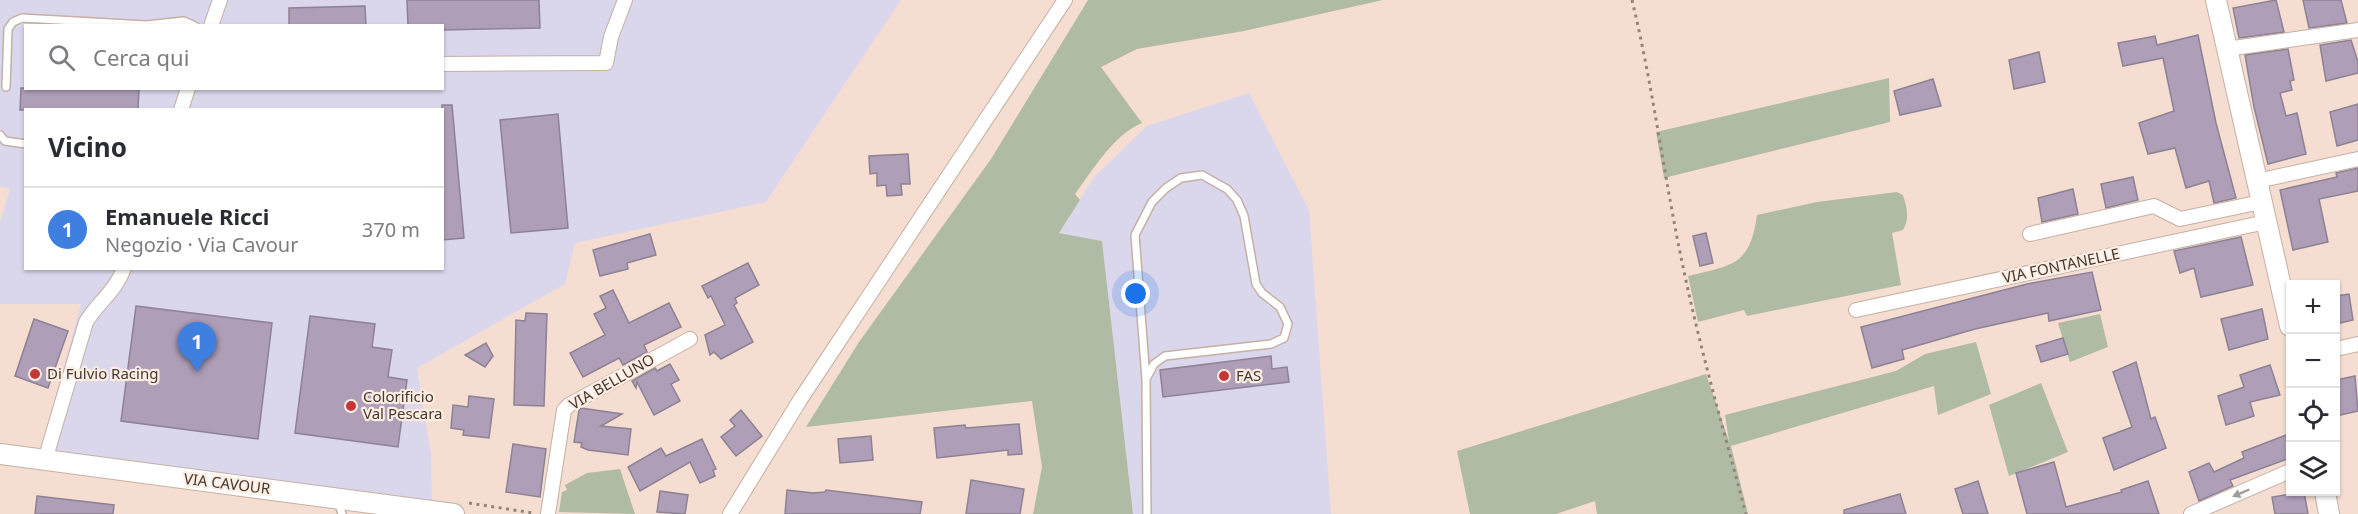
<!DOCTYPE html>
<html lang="it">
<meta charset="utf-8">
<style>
:root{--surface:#fff;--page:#f2f2f3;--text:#2b2b33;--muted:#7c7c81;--line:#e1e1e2;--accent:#ea580c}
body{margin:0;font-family:"Noto Sans",sans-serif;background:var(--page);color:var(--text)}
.controls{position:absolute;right:18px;bottom:18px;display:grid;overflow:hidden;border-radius:0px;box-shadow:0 2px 4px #0004}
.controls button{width:54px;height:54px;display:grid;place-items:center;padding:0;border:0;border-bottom:2px solid var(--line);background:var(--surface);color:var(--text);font:30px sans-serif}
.you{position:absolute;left:1136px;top:294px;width:21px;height:21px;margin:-15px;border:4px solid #fff;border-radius:50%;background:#1a73e8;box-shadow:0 0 0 9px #1a73e833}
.badge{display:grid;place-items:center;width:39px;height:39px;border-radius:50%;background:var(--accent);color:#fff;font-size:20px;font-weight:700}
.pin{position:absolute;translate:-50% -50px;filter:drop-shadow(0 2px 3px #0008)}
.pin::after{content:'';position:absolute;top:32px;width:21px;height:18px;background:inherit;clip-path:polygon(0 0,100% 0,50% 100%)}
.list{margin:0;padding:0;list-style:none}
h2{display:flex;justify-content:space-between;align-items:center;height:78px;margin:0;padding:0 24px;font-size:26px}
h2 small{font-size:20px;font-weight:400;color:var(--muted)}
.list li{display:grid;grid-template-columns:39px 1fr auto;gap:18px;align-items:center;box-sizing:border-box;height:84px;padding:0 24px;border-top:2px solid var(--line)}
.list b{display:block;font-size:22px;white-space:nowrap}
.list p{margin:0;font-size:20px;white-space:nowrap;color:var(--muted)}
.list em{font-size:20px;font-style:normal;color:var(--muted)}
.icon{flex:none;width:33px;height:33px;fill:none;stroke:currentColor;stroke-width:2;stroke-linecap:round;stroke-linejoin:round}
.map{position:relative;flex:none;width:2358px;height:514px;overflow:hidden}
.search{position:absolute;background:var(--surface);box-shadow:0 2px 4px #0004;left:24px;top:24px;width:420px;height:66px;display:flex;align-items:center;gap:15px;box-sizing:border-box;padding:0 21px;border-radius:0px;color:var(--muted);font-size:22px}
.panel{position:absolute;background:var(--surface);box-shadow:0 2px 4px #0004;left:24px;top:108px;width:420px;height:162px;border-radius:0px}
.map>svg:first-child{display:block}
.industrial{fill:#dad6ec;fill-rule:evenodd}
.green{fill:#b0bba6}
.building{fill:#ae9eb8;stroke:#8d8194;stroke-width:1.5}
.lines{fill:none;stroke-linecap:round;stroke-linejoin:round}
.lane-casing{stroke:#c5b0a3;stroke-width:10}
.street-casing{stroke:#c5b0a3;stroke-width:16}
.secondary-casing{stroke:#c5b0a3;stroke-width:22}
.path{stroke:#93847b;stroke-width:3;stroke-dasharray:3 4.5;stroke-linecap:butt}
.lane{stroke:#fff;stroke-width:7}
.street{stroke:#fff;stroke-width:14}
.secondary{stroke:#fff;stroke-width:20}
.oneway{fill:#a09c99}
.poi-dot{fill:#c53638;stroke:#ffede2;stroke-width:2}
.labels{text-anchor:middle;stroke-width:4.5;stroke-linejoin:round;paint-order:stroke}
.street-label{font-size:15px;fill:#423933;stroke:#ffede2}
.poi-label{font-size:15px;fill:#423933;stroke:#ffede2;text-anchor:start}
</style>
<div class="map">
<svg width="2358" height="514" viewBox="0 0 2358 514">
<rect width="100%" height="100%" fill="#f5ded1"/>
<g class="industrial">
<path d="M0 0H901L766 202 575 243 565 284 417 368 431 454 432 502 41 450 81 304H0V222L10 189 0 187ZM26 26H442V88H26ZM26 110H442V268H26Z"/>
<path d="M1249 93 1309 210 1331 514H1133L1102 241 1059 233 1095 176 1147 126Z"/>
</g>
<g class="green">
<path d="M1088 0H1383L1244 31 1137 49 1101 67 1142 123C1113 135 1093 170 1075 194L1080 200 1059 233 1102 241 1133 514H1033L1042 467 1032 401 806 427 859 342 991 159Z"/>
<path d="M1889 78 1890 122 1664 178 1656 132Z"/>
<path d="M1897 192 1903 195C1907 208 1910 218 1903 230L1892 233 1901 285 1747 316 1744 310 1698 322 1688 276C1734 265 1750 265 1757 215L1817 202Z"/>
<path d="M2100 314 2108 347 2070 362 2058 323Z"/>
<path d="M1976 342 1991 394 1938 415 1934 386 1731 446 1748 514H1597L1595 501 1556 514H1470L1457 451 1706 374 1729 441 1725 415 1896 371 1925 354Z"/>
<path d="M2041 383 2068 452 2009 476 1989 405Z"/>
<path d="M620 469 635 514 559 512 562 492 567 490 565 485 587 473Z"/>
</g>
<g class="building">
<path d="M407 0H539L540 28 442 30V26H408Z"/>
<path d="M2276 0 2284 32 2239 38 2233 8Z"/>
<path d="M2303 0H2341L2347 23 2309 28Z"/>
<path d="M365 6 366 26H289V8Z"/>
<path d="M2198 35 2216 123 2236 198 2214 203 2209 181 2186 188 2175 148 2148 154 2139 123 2174 111 2163 58 2123 66 2118 43 2155 36 2157 45Z"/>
<path d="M2351 40 2358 62V73L2326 81 2320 45Z"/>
<path d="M2288 49 2294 80 2290 81 2292 90 2280 93 2286 116 2297 113 2306 154 2268 164 2254 107 2245 55Z"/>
<path d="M2039 52 2045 82 2014 89 2009 60Z"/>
<path d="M1933 79 1941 106 1900 115 1894 91Z"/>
<path d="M21 88H139L138 110H20Z"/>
<path d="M2358 104V140L2337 146 2330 112Z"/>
<path d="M442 105H452L464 238 442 240Z"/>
<path d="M558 114 568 228 511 233 500 120Z"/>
<path d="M908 154 910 184H901L902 195 887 196 886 185 877 186V173L870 174 869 156Z"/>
<path d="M2358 168V191L2319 199 2328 242 2293 250 2280 190 2337 177 2336 173Z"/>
<path d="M2133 177 2138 200 2106 208 2101 184Z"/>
<path d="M2073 189 2078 214 2042 222 2038 198Z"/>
<path d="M1706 233 1713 263 1700 266 1693 236Z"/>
<path d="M650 234 656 255 627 263 628 269 600 276 593 250Z"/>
<path d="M2241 237 2253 285 2201 297 2194 268 2180 273 2174 251Z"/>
<path d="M748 263 759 285 735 298 737 303 734 305 753 342 721 359 714 352 710 355 705 335 725 325 711 296 708 298 702 286Z"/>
<path d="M2092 272 2101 310 2049 321 2048 313 1975 329 1902 350 1904 359 1872 368 1861 327 2027 284Z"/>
<path d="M613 290 629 323 669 303 681 327 644 345 647 352 623 365 619 358 583 377 570 353 605 335 594 314 606 308 600 296Z"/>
<path d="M2349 294 2353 320 2336 324V296Z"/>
<path d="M136 306 272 323 258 439 121 421Z"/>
<path d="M2262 309 2268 339 2229 350 2221 319Z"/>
<path d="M526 313 547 314 544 406 514 405 516 320 525 321Z"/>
<path d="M310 316 375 324 372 347 392 350 388 377 407 380 398 447 295 433Z"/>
<path d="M34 319 68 331 48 388 15 376Z"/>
<path d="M2063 338 2068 354 2041 362 2036 346Z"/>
<path d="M486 343 493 356 485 367 465 355Z"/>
<path d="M1271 356 1272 369 1287 367 1289 382 1163 397 1160 370Z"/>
<path d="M2136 362 2151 419 2155 417 2166 448 2114 470 2103 438 2132 427 2113 372Z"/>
<path d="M670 364 679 380 671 384 680 401 654 415 637 382 636 388 632 381 655 368 657 371Z"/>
<path d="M2270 365 2280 395 2250 402 2254 416 2226 425 2218 396 2244 387 2240 375Z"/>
<path d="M2355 376 2358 411 2336 416V380Z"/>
<path d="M469 396 494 399 489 438 463 435 464 430 451 428 453 405 468 407Z"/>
<path d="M581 408 622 414 601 426 631 429 628 455 588 450 581 447 582 443 574 442 579 410Z"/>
<path d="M741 410 762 436 736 456 721 437 735 426 730 420Z"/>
<path d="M1019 424 1022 454 1008 455V450L937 458 934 428 965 425 966 428Z"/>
<path d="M2286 435 2290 458 2230 480 2233 486 2199 501 2189 472 2209 463 2214 472 2244 458 2242 452Z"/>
<path d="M871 436 873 460 840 463 838 439Z"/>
<path d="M702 439 716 469 713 470 715 476 700 483 690 462 640 491 628 467 661 448 666 456Z"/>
<path d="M513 444 546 449 540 497 506 492Z"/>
<path d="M2054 462 2066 507 2122 492 2121 490 2148 481 2159 514H2027L2016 473Z"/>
<path d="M971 480 1024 489 1020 514H966Z"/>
<path d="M1978 481 1988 514H1963L1955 489Z"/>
<path d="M787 490 813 493 825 492 826 490 922 502 920 514H785Z"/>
<path d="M660 491 688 495 685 514 657 512Z"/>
<path d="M2304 492 2308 514H2275L2272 497Z"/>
<path d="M1900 494 1906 514H1844V510Z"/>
<path d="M37 496 114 505 113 514H35Z"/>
</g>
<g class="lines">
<g class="lane-casing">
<g id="lane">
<path d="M6 87 8 29 13 22 22 18 146 25 184 21 195 26"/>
<path d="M0 135 5 141 26 144"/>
<path d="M1146 379 1154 364 1165 356 1271 344 1284 338 1288 324 1280 307 1262 293 1256 284 1244 216 1237 200 1227 189 1202 175 1181 178 1166 188 1152 202 1135 235 1146 379 1147 514"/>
<path d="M338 501 342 514"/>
</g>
</g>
<g class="street-casing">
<g id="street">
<path d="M211 26 220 0"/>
<path d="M2227 49 2358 30"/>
<path d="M442 64 606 63 611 37 625 0"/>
<path d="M181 110 188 88"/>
<path d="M2257 181 2358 159"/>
<path d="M2030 234 2154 206 2180 219 2261 202"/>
<path d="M1856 310 2266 222"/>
<path d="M2336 349 2358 344"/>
<path d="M45 460 86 322C98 302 116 291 124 268"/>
<path d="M548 514 564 410 569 405 690 339"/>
<path d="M730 514 800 400 1065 0"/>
<path d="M2191 514 2290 471"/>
</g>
</g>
<g class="secondary-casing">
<g id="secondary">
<path d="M2216 0 2290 326"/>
<path d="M0 454 454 514"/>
<path d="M2325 492 2329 514"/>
</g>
</g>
<g class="path">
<path d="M1632 0C1654 91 1665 185 1685 276 1702 356 1725 435 1746 514"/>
<path d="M469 503 533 513"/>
</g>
<use href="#lane" class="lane"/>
<use href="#street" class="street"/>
<use href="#secondary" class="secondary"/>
</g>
<defs><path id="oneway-solid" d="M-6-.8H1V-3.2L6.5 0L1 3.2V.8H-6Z" transform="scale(1.5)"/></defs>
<use class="oneway" href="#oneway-solid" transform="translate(2241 493) rotate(157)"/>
<g class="poi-dot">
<circle cx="35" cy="374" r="6"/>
<circle cx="1224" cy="376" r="6"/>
<circle cx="351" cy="406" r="6"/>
</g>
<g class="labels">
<g class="street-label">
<text transform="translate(2061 266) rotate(-12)" y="5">VIA FONTANELLE</text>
<text transform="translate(612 382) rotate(-30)" y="5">VIA BELLUNO</text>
<text transform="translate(227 484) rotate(7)" y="5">VIA CAVOUR</text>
</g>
<g class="poi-label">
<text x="47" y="379">Di Fulvio Racing</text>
<text x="1236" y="381">FAS</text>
<text x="363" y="402">Colorificio<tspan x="363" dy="17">Val Pescara</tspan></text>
</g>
</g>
</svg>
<div class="controls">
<button>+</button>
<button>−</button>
<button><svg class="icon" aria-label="locate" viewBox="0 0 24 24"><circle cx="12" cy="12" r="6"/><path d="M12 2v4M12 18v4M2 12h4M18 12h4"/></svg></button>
<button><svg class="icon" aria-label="layers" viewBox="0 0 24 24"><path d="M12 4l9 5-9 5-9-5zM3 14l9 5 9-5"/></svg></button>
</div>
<div class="you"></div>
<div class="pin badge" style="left:197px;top:372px;background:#3f7fe0">1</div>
<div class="search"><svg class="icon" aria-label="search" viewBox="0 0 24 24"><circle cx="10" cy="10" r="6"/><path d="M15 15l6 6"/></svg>Cerca qui</div>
<section class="panel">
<h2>Vicino<small></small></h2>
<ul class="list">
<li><span class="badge" style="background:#3f7fe0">1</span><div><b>Emanuele Ricci</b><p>Negozio · Via Cavour</p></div><em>370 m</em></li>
</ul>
</section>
</div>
